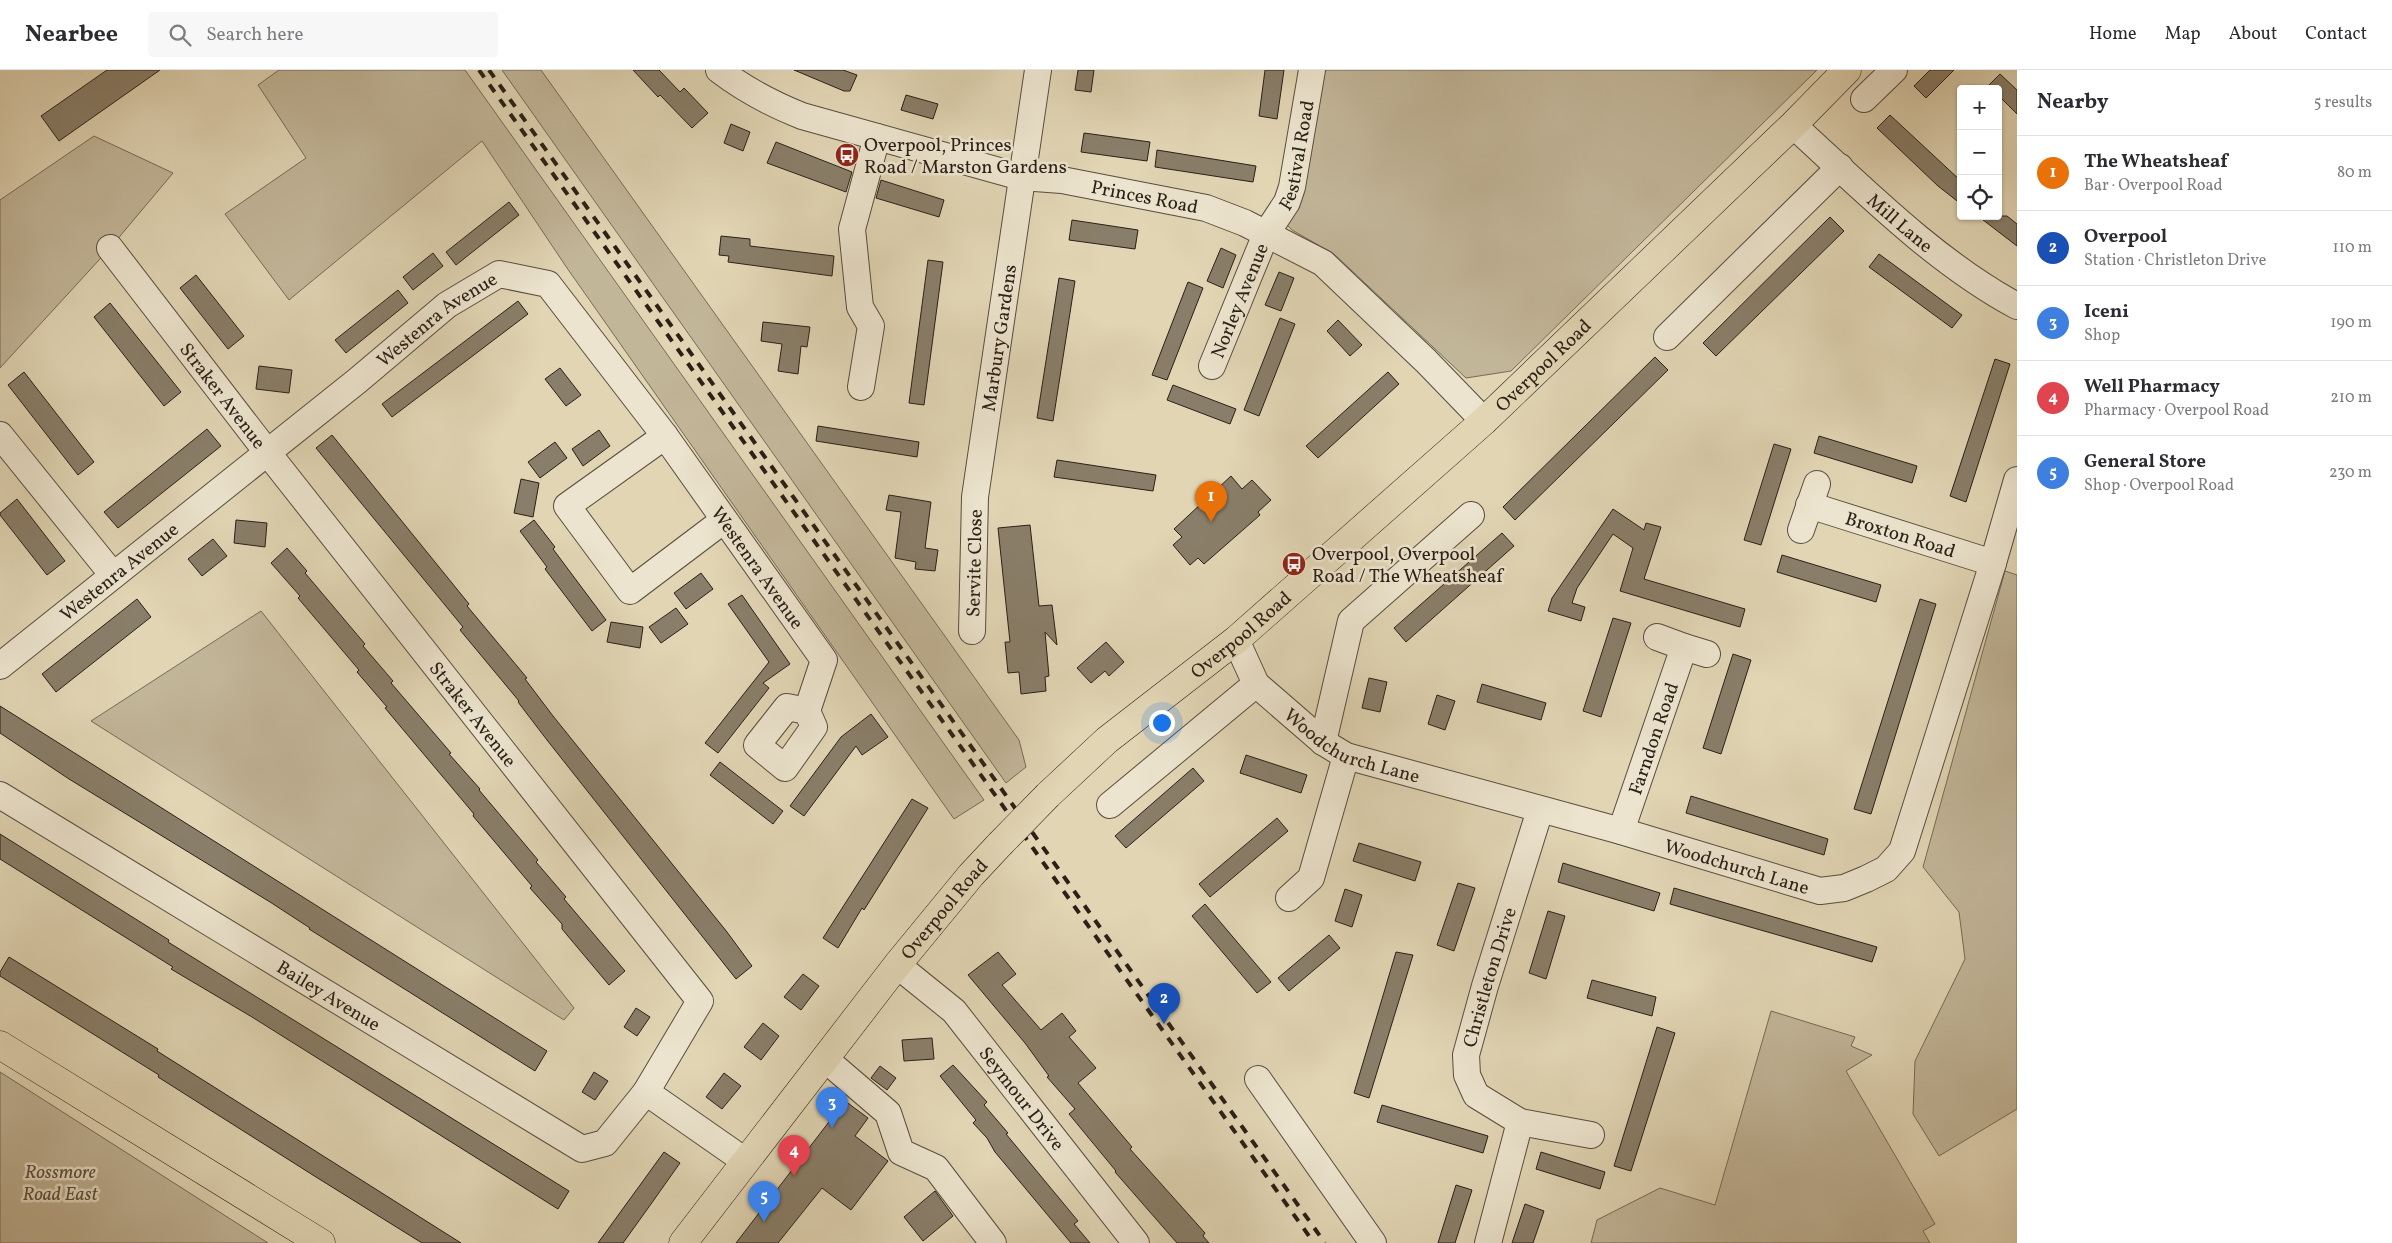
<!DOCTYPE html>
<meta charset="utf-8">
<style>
:root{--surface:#fff;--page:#f7f7f7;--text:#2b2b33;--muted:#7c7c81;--line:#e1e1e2;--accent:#0b8043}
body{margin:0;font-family:Vollkorn,serif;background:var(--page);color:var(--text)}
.controls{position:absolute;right:15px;top:15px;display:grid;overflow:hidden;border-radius:5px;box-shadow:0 1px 4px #0004}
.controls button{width:45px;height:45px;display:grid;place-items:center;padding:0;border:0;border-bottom:1px solid var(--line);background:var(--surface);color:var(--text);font:25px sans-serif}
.you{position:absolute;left:1161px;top:652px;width:18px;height:18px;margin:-12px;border:4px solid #fff;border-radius:50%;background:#1a73e8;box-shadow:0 0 0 8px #1a73e833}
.badge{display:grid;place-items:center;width:32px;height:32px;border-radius:50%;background:var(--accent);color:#fff;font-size:16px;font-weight:700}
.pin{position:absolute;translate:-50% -41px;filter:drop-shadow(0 1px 2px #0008)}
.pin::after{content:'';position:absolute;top:26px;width:18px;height:15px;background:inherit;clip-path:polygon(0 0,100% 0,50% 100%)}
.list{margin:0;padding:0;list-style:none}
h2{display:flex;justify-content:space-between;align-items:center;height:65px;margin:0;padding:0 20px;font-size:21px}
h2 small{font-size:16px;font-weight:400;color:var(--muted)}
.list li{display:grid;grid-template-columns:32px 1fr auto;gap:15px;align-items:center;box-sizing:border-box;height:75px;padding:0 20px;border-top:1px solid var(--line)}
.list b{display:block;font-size:19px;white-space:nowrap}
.list p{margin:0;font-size:16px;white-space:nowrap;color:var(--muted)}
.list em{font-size:16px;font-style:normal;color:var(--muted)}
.icon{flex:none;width:28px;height:28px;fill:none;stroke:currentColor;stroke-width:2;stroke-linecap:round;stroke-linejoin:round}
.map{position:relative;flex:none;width:2017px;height:1173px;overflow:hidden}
header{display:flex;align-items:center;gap:30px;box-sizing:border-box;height:70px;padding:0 25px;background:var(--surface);border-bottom:1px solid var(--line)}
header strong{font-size:24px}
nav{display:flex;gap:28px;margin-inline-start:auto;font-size:18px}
.search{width:350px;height:45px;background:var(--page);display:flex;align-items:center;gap:12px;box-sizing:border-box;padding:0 18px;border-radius:5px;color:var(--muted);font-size:19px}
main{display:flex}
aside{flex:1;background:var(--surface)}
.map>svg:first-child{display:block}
.green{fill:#c2b699;stroke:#766b58}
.building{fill:#897e69;stroke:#2a2017}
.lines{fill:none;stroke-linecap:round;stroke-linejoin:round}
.minor-casing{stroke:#584d3e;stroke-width:28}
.major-casing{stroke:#2a2017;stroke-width:29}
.minor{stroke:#ece4ce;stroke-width:26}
.major{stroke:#e1d5b4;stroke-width:28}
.rail{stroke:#2a2017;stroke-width:4;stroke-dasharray:9 9;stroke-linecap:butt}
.major-bridge-casing{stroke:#2a2017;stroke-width:29;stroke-linecap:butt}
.major-bridge{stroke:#e1d5b4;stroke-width:28}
.labels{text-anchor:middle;stroke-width:5;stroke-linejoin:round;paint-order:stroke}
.poi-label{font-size:19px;fill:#2a2017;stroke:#ece4ce;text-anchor:start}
.street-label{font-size:19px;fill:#2a2017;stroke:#ece4ce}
.park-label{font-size:19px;font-style:italic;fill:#584d3e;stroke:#ece4ce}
</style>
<header>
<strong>Nearbee</strong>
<div class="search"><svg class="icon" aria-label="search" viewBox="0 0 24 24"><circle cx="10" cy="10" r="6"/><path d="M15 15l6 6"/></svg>Search here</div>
<nav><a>Home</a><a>Map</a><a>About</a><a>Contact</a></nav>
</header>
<main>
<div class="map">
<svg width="2017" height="1173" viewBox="0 0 2017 1173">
<rect width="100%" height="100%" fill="#e1d5b4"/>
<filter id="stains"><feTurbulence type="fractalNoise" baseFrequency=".004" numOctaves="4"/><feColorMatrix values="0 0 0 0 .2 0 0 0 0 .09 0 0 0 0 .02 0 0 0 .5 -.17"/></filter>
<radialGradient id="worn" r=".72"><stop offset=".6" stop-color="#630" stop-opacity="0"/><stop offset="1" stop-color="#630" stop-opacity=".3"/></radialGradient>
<g class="green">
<path d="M279 0H465L984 730 954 749 567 198 482 71 289 230 225 144 306 88 258 15Z"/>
<path d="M502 0H541L1019 670 1026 697 1006 713Z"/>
<path d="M1319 0H1817L1511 301 1466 308 1334 184 1292 160 1284 152Z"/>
<path d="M94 66 173 103 110 178 0 298V130Z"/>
<path d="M2005 501 2017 505V1039L1939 1086 1913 1044 1915 991 1965 889 1959 842 1923 797Z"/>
<path d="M261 541 574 938 564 950 91 651Z"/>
<path d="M1771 941 1855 967 1851 976 1872 985 1846 1001 1935 1154 1923 1161 1930 1173H1591L1597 1150 1660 1118 1715 1135Z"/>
<path d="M0 1002 268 1173H0Z"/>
</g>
<g class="building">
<path d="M107 0H160L59 71 41 46Z"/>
<path d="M633 0H659L680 22 684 18 708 43 692 58 660 25 658 27Z"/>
<path d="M794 0H843L857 5 850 21H844Z"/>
<path d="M1078 0H1094L1091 22 1075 20Z"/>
<path d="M1265 0H1284L1277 49 1259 46Z"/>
<path d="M1930 0H1954L1926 28 1914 16Z"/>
<path d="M2000 4 2017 20V44L1998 25V19H1991L1988 16Z"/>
<path d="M906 25 938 34 933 49 901 40Z"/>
<path d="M1890 45 1961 111V134L1938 116 1877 58Z"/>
<path d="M731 54 750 62 743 81 724 73Z"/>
<path d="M1084 63 1150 72 1147 91 1081 82Z"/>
<path d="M776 72 852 102 846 122 767 93Z"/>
<path d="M1157 80 1256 96 1253 112 1155 97Z"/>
<path d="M881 110 944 130 939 147 876 128Z"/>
<path d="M509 132 519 145 456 195 446 182Z"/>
<path d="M1978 146H2007L2017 154V176Z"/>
<path d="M1830 147 1844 161 1716 286 1703 273Z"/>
<path d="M1072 150 1138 160 1135 179 1069 170Z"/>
<path d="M721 166 750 169V176L834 186 832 206 728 192 729 186 719 185Z"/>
<path d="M1221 178 1236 185 1223 218 1207 211Z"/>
<path d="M433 183 443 196 413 220 403 207Z"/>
<path d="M1879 184 1962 245 1952 258 1869 197Z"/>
<path d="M928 190 943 192 924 335 909 333Z"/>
<path d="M1279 202 1294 208 1281 241 1265 235Z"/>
<path d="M196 205 244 266 228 279 180 218Z"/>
<path d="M1059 208 1075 211 1053 351 1037 348Z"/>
<path d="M1188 212 1203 218 1167 310 1152 305Z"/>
<path d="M398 220 408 233 346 283 335 270Z"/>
<path d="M518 231 528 244 392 347 382 334Z"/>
<path d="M110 233 181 322 164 336 94 247Z"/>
<path d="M1280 248 1295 254 1259 346 1244 340Z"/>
<path d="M1338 250 1362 275 1350 286 1327 261Z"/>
<path d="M763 252 810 257 807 277 801 276 798 304 778 301 782 274 761 271Z"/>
<path d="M1655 287 1668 300 1515 450 1503 437Z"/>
<path d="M1995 289 2010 294 1966 432 1950 426Z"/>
<path d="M259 296 292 300 289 323 256 319Z"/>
<path d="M560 298 581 325 566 336 545 309Z"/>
<path d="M24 302 94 392 78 405 8 315Z"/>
<path d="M1388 302 1399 314 1318 388 1306 376Z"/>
<path d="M1173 315 1236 339 1230 354 1167 330Z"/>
<path d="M818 356 919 372 917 387 816 371Z"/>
<path d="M207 359 221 376 118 458 104 442Z"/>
<path d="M599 360 610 376 583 396 572 379Z"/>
<path d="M332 365 469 534 467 536 527 608 525 609 553 646 727 862 752 896 736 909 547 670 518 632 519 631 460 560 463 557 316 378Z"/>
<path d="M1819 366 1917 396 1912 413 1814 383Z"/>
<path d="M555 372 567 388 540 408 528 392Z"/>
<path d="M1774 374 1791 379 1761 475 1744 470Z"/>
<path d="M1057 390 1156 405 1153 421 1054 407Z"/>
<path d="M1231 406 1242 419 1252 410 1271 430 1258 442 1260 445 1204 494 1198 488 1190 495 1173 475 1182 467 1174 459Z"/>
<path d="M521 409 539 413 533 447 514 443Z"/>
<path d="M889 425 931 432 925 478 938 480 935 501 915 499 916 492 895 488 901 442 886 440Z"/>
<path d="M17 429 65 491 47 505 0 445V443Z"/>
<path d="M1613 439 1644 460 1646 453 1661 457 1644 509 1745 539 1740 557 1620 521 1633 478 1613 464 1577 518 1572 533 1585 537 1581 551 1548 541 1552 528Z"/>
<path d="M236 450 267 453 265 477 234 473Z"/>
<path d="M534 450 555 477 553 479 606 550 592 561 545 499 547 497 520 461Z"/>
<path d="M1030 455 1039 536 1052 535 1057 575 1045 562 1049 606 1045 607 1046 621 1021 624 1019 602 1008 603 1005 572H1010L998 458Z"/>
<path d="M1502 463 1514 476 1406 572 1394 558Z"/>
<path d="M213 469 227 486 202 506 188 489Z"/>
<path d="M287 478 307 501 305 503 365 574 363 576 393 611 391 613 451 683 449 684 480 719 479 720 538 790 536 792 566 827 564 829 625 901 609 915 562 859V854L530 818 532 816 473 746 474 744 385 638 387 637 357 602 359 600 298 528 300 526 271 493Z"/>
<path d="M1782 485 1881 515 1876 532 1777 502Z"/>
<path d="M701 503 713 519 686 539 674 523Z"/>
<path d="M742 525 790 594 763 613 769 618 718 683 705 673 769 592 728 534Z"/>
<path d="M137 529 151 547 56 622 42 604Z"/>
<path d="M1920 529 1936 534 1871 744 1854 739Z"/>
<path d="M676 538 688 554 661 573 649 557Z"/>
<path d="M1613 548 1631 553 1601 647 1583 641Z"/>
<path d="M611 552 643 557 640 578 607 572Z"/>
<path d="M1106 572 1124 592 1109 606 1105 601 1091 613 1077 598Z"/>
<path d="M1733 584 1751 590 1721 684 1703 678Z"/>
<path d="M1369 608 1387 612 1380 642 1362 638Z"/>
<path d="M1482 614 1546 633 1541 650 1477 632Z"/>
<path d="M1437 625 1455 631 1445 660 1428 654Z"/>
<path d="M0 636 547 981 535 1001 309 859 310 858 270 832 69 709 0 663Z"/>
<path d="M871 644 888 667 862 685 856 676 804 746 790 736 841 667Z"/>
<path d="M1246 685 1307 705 1301 723 1240 703Z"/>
<path d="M720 692 783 741 773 754 710 705Z"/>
<path d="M1193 698 1204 711 1126 778 1115 766Z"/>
<path d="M1691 726 1828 769 1824 785 1686 743Z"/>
<path d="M912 729 928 738 864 840 862 838 838 878 823 868Z"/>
<path d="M1277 748 1288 761 1210 827 1199 814Z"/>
<path d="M0 764 169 870 168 872 569 1121 558 1139 252 947 171 899 173 897 0 789Z"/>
<path d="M1359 773 1421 792 1415 811 1353 791Z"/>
<path d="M1563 793 1660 823 1654 841 1558 812Z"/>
<path d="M1458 813 1475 818 1454 881 1437 875Z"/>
<path d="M1674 818 1877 877 1872 892 1670 834Z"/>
<path d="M1345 819 1362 825 1352 857 1335 851Z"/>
<path d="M1205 834 1271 912 1257 923 1192 846Z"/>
<path d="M1548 841 1565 846 1546 909 1529 903Z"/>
<path d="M1329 865 1340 878 1289 921 1278 908Z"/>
<path d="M998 882 1016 904 1002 915 1041 960 1062 943 1076 961 1069 967 1096 998 1078 1013 1132 1077 1130 1079 1205 1163 1203 1166 1209 1173H1177L1115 1102 1116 1101 1069 1044 1075 1039 1047 1007 1049 1006 1025 973 968 905Z"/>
<path d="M1396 882 1413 885 1369 1028 1354 1023Z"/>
<path d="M9 887 158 979 157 981 461 1173H422L316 1107 158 1007 159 1005 0 906V902Z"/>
<path d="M803 904 819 916 801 940 784 927Z"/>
<path d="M1592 910 1656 927 1652 946 1587 928Z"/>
<path d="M636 938 650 947 637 966 624 957Z"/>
<path d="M763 953 779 966 761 990 744 977Z"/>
<path d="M1657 957 1675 963 1631 1101 1614 1096Z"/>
<path d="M932 968 934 989 904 991 902 970Z"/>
<path d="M953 995 987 1032 984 1035 1008 1063 1006 1064 1078 1151 1074 1154 1090 1173H1071L995 1082 987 1068 973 1053 976 1050 940 1006Z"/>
<path d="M880 996 896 1008 887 1020 871 1008Z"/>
<path d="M594 1002 608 1011 595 1030 582 1022Z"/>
<path d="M724 1003 741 1016 722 1039 706 1027Z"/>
<path d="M845 1031 868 1048 855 1066 888 1091 851 1140 822 1118 778 1173H736Z"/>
<path d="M1382 1035 1488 1066 1483 1083 1377 1052Z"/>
<path d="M664 1082 680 1093 651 1134 623 1173H598Z"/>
<path d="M1541 1082 1605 1102 1600 1119 1536 1099Z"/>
<path d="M1456 1115 1472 1120 1455 1173H1438Z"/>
<path d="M935 1121 953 1146 923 1171 904 1147Z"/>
<path d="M1525 1134 1544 1141 1533 1173H1512Z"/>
</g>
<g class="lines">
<g class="minor-casing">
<g id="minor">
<path id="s1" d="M719 0C745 20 772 34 802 46L1021 107 1062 110 1206 138 1245 153 1323 193 1426 291 1484 351"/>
<path d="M1864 29 1894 0"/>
<path id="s2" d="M1793 55C1862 118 1935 192 2017 236"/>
<path id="s3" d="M110 178 267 382 700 931 646 1022 745 1091"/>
<path d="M1667 267 1840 97"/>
<path id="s4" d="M1212 296 1266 164 1287 132 1292 117 1312 0"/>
<path d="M861 317 871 256 860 237 852 159 877 67"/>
<path d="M0 365 113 505"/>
<path d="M665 366 567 436 630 521 724 450"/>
<path id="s5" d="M1809 435 1993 493"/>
<path d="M1801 460 1817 414"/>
<path id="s6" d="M972 561 975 427 1038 0"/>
<path id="s7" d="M1236 570 1256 614 1323 672 1346 686 1621 761 1820 821 1844 818 1866 809 1886 799 1902 781 1993 493 2017 410"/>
<path d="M1684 577 1707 584"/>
<path id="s8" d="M0 596 357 311 447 235 499 204 548 214 665 366 824 590 807 641"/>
<path d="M787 637 807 641 814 657 785 698 757 675Z"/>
<path d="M1323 672 1351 551 1471 445"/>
<path id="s9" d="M0 725 582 1079 605 1073 646 1022"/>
<path d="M1110 735 1256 614"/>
<path id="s10" d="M1621 761 1684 577 1657 567"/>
<path d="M1289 828 1311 808 1346 686"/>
<path id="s11" d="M897 895 954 941 1136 1173"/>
<path d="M825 989 888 1043 901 1082 936 1098 993 1173"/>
<path d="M1258 1009 1373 1173"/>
<path d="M1520 1052 1591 1065"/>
<path id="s12" d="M1488 1173 1520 1052 1476 1025 1467 1005 1466 985 1485 916 1540 740"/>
</g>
</g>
<g class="major-casing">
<g id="major">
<path id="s13" d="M1048 725 1107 670 1236 570 1484 351 1793 55 1847 0"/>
<path d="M0 975 321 1173"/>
<path id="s14" d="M683 1173 897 895 971 805 1000 774"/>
</g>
</g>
<use href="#minor" class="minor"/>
<use href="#major" class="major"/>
<g class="rail">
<path d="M479 0 1314 1173"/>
<path d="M489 0 1325 1173"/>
</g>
<g class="major-bridge-casing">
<path id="major-bridge" d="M1000 774 1048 725"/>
</g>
<use href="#major-bridge" class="major-bridge"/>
</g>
<defs>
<g id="bus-disc" transform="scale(1.25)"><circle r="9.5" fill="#8f2418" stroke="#ece4ce"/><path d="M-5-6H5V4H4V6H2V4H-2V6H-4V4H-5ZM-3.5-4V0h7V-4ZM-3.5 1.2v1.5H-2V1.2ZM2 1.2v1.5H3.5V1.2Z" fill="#fff"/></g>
</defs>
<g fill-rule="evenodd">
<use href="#bus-disc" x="847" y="85"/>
<use href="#bus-disc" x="1294" y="494"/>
</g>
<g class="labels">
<g class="poi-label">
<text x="864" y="81">Overpool, Princes<tspan x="864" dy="22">Road / Marston Gardens</tspan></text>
<text x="1312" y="490">Overpool, Overpool<tspan x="1312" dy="22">Road / The Wheatsheaf</tspan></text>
</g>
<g class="street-label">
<text dy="7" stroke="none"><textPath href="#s4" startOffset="229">Festival Road</textPath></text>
<text dy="7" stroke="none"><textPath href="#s1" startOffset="448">Princes Road</textPath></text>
<text dy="7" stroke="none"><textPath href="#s2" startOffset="145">Mill Lane</textPath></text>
<text dy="7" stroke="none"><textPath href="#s4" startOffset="71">Norley Avenue</textPath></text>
<text dy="7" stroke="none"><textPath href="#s8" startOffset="558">Westenra Avenue</textPath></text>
<text dy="7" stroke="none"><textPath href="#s6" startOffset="295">Marbury Gardens</textPath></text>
<text dy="7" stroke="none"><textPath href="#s13" startOffset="656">Overpool Road</textPath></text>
<text dy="7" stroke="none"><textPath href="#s3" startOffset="186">Straker Avenue</textPath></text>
<text dy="7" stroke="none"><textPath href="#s5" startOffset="96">Broxton Road</textPath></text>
<text dy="7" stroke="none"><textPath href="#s6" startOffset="68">Servite Close</textPath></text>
<text dy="7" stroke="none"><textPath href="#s8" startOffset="1038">Westenra Avenue</textPath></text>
<text dy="7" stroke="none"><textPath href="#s8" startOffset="152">Westenra Avenue</textPath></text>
<text dy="7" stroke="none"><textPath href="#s13" startOffset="251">Overpool Road</textPath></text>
<text dy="7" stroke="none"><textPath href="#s3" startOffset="591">Straker Avenue</textPath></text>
<text dy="7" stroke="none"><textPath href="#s10" startOffset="98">Farndon Road</textPath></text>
<text dy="7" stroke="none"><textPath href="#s7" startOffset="165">Woodchurch Lane</textPath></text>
<text dy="7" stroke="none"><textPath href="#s7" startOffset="570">Woodchurch Lane</textPath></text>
<text dy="7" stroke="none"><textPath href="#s14" startOffset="424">Overpool Road</textPath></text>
<text dy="7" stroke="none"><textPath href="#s12" startOffset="300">Christleton Drive</textPath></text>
<text dy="7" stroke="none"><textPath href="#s9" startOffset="385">Bailey Avenue</textPath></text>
<text dy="7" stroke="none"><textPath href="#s11" startOffset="184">Seymour Drive</textPath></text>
</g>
<g class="park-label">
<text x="60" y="1108">Rossmore<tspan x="60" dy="22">Road East</tspan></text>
</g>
</g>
<rect width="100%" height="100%" filter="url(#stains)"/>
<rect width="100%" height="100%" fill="url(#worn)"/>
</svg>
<div class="controls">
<button>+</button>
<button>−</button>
<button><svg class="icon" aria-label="locate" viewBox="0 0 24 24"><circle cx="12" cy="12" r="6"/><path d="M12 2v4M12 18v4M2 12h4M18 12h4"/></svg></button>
</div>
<div class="you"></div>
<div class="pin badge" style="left:1211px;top:452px;background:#e8710a">1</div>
<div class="pin badge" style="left:1164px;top:954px;background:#1a4fb4">2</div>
<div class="pin badge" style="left:832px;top:1058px;background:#3f7fe0">3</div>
<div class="pin badge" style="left:794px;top:1106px;background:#e0444e">4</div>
<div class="pin badge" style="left:764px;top:1152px;background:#3f7fe0">5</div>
</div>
<aside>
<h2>Nearby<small>5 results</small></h2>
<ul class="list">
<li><span class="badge" style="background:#e8710a">1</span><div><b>The Wheatsheaf</b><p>Bar · Overpool Road</p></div><em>80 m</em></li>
<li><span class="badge" style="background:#1a4fb4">2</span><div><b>Overpool</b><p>Station · Christleton Drive</p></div><em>110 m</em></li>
<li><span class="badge" style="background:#3f7fe0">3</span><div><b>Iceni</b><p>Shop</p></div><em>190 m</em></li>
<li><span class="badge" style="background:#e0444e">4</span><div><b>Well Pharmacy</b><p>Pharmacy · Overpool Road</p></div><em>210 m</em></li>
<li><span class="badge" style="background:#3f7fe0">5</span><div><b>General Store</b><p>Shop · Overpool Road</p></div><em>230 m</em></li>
</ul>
</aside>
</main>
